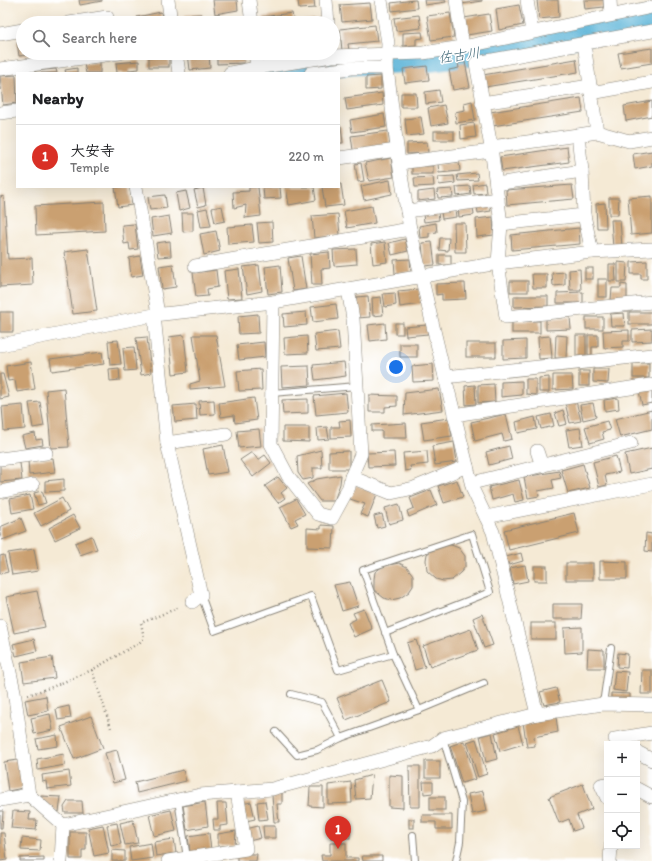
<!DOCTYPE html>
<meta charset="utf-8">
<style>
:root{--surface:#fff;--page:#f6f6f6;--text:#202124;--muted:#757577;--line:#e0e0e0;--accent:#d93025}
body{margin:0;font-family:Itim,"Klee One",sans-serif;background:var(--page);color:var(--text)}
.controls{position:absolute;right:12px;bottom:12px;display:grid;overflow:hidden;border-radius:0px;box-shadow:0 4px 16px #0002}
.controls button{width:36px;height:36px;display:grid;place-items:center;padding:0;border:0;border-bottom:1px solid var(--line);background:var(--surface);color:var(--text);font:20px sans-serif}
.you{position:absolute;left:396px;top:367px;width:14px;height:14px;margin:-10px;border:3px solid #fff;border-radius:50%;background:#1a73e8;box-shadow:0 0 0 6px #1a73e833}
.badge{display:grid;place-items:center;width:26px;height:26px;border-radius:50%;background:var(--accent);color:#fff;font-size:13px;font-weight:700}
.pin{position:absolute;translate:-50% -33px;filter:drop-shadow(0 1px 2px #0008)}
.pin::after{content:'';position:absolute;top:21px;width:14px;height:12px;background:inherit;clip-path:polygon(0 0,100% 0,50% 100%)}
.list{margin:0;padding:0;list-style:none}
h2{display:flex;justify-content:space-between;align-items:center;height:52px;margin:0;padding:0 16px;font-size:17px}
h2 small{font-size:13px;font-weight:400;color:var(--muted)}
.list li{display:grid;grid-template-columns:26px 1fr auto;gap:12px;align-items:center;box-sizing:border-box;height:64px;padding:0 16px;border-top:1px solid var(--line)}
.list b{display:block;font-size:15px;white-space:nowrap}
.list p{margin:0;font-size:13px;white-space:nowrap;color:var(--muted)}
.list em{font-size:13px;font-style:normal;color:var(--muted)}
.icon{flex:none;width:22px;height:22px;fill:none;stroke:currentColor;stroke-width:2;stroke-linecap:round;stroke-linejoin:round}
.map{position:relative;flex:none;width:652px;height:861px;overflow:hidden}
.search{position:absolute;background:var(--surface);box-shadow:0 4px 16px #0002;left:16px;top:16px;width:324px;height:44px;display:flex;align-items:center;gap:10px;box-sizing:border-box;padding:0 14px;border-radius:22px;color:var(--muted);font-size:15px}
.panel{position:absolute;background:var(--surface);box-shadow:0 4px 16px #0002;left:16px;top:72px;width:324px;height:116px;border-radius:0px}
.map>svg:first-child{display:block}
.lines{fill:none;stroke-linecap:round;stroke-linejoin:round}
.river{stroke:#5ab3d7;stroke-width:26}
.building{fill:#caa071}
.lane-casing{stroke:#888378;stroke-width:8}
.street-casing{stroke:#888378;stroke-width:14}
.path{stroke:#888378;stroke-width:2.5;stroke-dasharray:1 3;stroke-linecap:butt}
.lane{stroke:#fff;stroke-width:6}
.street{stroke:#fff;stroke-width:13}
.labels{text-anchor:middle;stroke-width:3;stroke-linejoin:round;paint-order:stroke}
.water-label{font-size:14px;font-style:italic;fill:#386070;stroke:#fff}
</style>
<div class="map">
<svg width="652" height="861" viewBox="0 0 652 861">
<rect width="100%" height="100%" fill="#fff"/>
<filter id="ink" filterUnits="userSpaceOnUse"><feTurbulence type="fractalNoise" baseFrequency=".025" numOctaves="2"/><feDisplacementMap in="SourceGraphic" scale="8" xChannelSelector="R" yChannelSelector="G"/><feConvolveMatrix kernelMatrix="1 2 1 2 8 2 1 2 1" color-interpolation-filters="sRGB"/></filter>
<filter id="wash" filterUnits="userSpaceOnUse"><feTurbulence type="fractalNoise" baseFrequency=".012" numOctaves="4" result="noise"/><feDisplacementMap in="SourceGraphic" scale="16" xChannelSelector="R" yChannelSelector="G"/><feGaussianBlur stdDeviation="0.9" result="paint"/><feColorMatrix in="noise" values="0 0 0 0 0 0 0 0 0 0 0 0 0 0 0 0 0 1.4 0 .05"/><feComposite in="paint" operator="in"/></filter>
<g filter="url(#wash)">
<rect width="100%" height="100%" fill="#f5ead5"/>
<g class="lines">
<path class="river" d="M265 73 336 63 429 59 525 46 652 19"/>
</g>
<g id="blocks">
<g class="building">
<path d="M79 0H102V1L80 5Z"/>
<path d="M213 0H237L238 10 215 14Z"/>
<path d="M298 0H314L315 8 299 9Z"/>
<path d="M414 0H416L417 8 392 11 391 3Z"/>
<path d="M424 0H445L446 2 425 5Z"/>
<path d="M460 0H482V1L461 4Z"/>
<path d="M537 0H558L559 17 539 19Z"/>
<path d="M584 0H603L604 7 585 9Z"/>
<path d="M370 3 372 19 342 22 340 5Z"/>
<path d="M519 5 523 25 499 30 496 9Z"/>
<path d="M161 12 163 23H138L137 17Z"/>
<path d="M292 13 294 23H263L262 17Z"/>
<path d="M450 13 454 37 431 40 427 16Z"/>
<path d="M202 14V23H186L185 15Z"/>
<path d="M489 14 492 31 467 35 464 18Z"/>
<path d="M419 15 421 28 396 31 394 18Z"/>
<path d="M322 18 323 23H302V21Z"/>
<path d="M375 25 377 41 348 44 349 50 342 51 340 29Z"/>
<path d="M422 32 423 38 416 39V45L403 46V33Z"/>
<path d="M17 42H23V53L37 54 19 56Z"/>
<path d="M652 48V63L621 68 618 53Z"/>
<path d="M188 53H209L210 68 190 70Z"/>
<path d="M217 53H243L244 63 217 64Z"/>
<path d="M263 53H284V54L274 55 275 61 264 62Z"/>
<rect x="149" y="57" width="20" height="10"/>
<path d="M576 59 578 72 485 87 483 75Z"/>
<path d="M139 61V69L129 70V73H117L116 63Z"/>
<path d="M100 62V73H86L84 64Z"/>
<path d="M465 62 470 87 453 90 449 70 459 68 458 63Z"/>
<path d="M427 66 429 80 405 83 403 69Z"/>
<path d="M77 68V73H66L65 70Z"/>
<path d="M56 69 57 73H35V71Z"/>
<path d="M16 75 17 103 3 105 0 76Z"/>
<path d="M381 76V89L366 90V77Z"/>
<path d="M439 90 441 102 426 104 425 92Z"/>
<path d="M382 93 383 105 347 110 345 98Z"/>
<path d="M401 93H416L417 107H401Z"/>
<path d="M581 98 583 112 492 126 490 112Z"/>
<path d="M472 101 475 120 456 123 455 112 465 110 464 103Z"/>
<path d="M652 101V116L626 121 624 106Z"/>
<path d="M444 105 448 123 431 126 428 108Z"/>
<path d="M384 114 386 127 352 132 350 120Z"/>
<path d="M421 117 424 134 407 136 405 119Z"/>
<path d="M474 123 476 137 461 139 460 125Z"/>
<path d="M339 126H341L343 143H339Z"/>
<path d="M388 131 390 145 353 150 351 136Z"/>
<rect x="434" y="131" width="20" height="9"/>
<path d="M427 142 428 153 407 154V143Z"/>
<path d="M567 147 569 162 502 171 500 157Z"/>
<path d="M652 151V166L635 169 633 154Z"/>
<path d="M391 158 394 177 369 181 365 163Z"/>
<path d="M459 162 460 171 439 173 438 164Z"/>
<path d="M361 163 364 181 358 182 355 164Z"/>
<rect x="412" y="166" width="21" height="8"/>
<path d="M477 173 478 180 458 181 457 175Z"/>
<path d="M454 176 455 183 439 185 438 177Z"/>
<path d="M433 177 434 186 415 187 414 178Z"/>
<path d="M390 180 392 194 364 200 361 186Z"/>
<path d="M485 183 486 193 474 194 473 185Z"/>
<path d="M339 184H341L344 205 325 207 322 187H339Z"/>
<path d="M572 185 574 199 507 205 506 190Z"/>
<path d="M470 186 471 194 457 196 456 187Z"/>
<path d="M115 187H130L132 205 118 207Z"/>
<path d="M249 187H258L261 216 245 218 246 205 234 208 233 192 249 191Z"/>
<path d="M263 187H280L281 198 264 199Z"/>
<path d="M286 187H314L316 200 289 205Z"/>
<path d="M203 188 206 205 198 207 194 190Z"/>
<path d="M452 189 453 197 438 198 437 190Z"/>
<path d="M434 190 435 199 418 201V192Z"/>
<path d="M186 191 190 208 179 211 176 193Z"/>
<path d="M165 195 167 208 150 210 148 197Z"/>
<path d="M4 196 8 259 32 258 33 285 0 287V197Z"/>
<path d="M652 196V233L631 235 628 198Z"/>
<path d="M609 198H619L618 215H609Z"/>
<path d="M104 202 105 231 36 235 35 206Z"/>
<path d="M605 203 606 228H597L596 204Z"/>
<path d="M490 205 491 211 478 213 477 206Z"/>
<path d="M222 206 225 221 215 223 212 208Z"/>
<path d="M372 206 375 223 347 228 344 211Z"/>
<path d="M473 207 474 215 459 217 458 209Z"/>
<path d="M207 208 211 226 201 227 198 210Z"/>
<path d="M455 210 456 217 442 219 441 212Z"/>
<path d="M438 212 439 220 424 222 423 214Z"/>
<path d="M182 213H193V231L183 232Z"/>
<path d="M338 214 340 235 314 238 312 216Z"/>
<path d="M169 216 172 233 153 236 151 219Z"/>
<path d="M493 217 494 235 477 237 476 219Z"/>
<path d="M611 220H620L622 247 613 248Z"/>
<path d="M272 222 273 242 259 243 257 223Z"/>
<path d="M436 223 437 232 429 233V237L420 238 419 226Z"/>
<path d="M454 223H465L466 252H455Z"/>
<path d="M135 224 138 249 130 250 129 243 124 244 122 225Z"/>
<path d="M252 225 254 242 228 244 227 227Z"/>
<path d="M579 228 580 244 512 250 511 235Z"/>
<path d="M216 231 220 251 204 255 200 234Z"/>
<path d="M440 238H449L448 251 439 250Z"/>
<path d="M405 239 408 251 392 255 389 243Z"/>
<path d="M170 241 171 256 158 257 156 243Z"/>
<path d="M385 242 387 262 373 264 371 244Z"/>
<path d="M432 242 435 265 424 266 422 243Z"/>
<path d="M88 249 97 311 73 314 64 252Z"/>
<path d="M356 249 357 264 334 266 333 250Z"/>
<path d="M329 252 330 268 321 269 322 285H312L310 254Z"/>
<rect x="439" y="255" width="12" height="10"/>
<path d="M140 256 143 275 131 277 129 258Z"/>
<path d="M301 256 306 289 293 291 288 258Z"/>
<path d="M410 259 411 272 395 274 394 260Z"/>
<path d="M647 261V279H641V274H631V262Z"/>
<path d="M618 262 627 263 626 282H618Z"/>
<path d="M173 264 176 287 162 289 159 266Z"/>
<path d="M609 264H615L616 281H609Z"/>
<path d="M259 265 262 291 247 294 243 267Z"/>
<path d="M280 265 282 292 268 294 265 267Z"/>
<rect x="585" y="268" width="8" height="11"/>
<path d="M239 269 242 298 227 299 224 271Z"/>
<path d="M580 269 581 290H570L569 270Z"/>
<path d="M216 270 218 287 207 289 208 296 196 297 193 273Z"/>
<path d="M565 272V285L553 286 552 273Z"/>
<path d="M532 274H547V288H533Z"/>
<rect x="598" y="279" width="9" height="18"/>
<rect x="510" y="281" width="18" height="11"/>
<path d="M465 283 466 299 442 300V294L436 295V284Z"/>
<path d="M621 284 627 285V301L611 300 612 288H621Z"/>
<path d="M419 289 421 304 400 307 398 291Z"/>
<path d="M583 292V303H557V293Z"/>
<path d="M395 293 396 305 385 307 383 294Z"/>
<path d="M368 296 370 317 358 318 356 297Z"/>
<path d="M514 296H548V306L514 307Z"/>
<path d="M381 297 383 315 373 316 372 298Z"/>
<path d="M336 304 338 319 313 322 311 307Z"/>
<rect x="0" y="312" width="13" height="20"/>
<path d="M306 312 307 325 284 327 283 314Z"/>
<rect x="629" y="312" width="23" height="12"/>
<path d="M624 313 625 326H611L610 314Z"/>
<path d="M258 314 259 333 239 334 238 316Z"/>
<path d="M570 317 571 329 546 330V319Z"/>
<rect x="586" y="317" width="17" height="12"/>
<rect x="512" y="321" width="28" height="12"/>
<path d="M385 323 386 339 370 341 368 325Z"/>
<rect x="395" y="323" width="8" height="11"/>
<path d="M427 325 428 334 406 336 405 327Z"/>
<path d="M652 329V341L632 342V330Z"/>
<path d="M629 330V341H623V347L604 348 603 331Z"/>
<path d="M338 331 340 349 316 351 314 334Z"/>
<path d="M184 335 188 372 173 374 169 337Z"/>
<path d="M193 335H216L225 386 190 389V384L200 381Z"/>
<path d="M556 335 567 336 566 358H555Z"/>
<rect x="576" y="335" width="10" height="20"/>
<path d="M588 335H598V347H592V355H588Z"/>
<path d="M307 336 308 353 285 354 284 338Z"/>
<path d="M550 336 552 358 539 359 538 337Z"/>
<path d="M147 337 151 373 141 375 136 338Z"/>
<path d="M118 340 121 364 110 365 108 341Z"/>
<path d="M526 340V358L503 359V341Z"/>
<path d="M264 342 265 357 239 360 237 345Z"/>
<rect x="466" y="343" width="30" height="14"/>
<rect x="400" y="344" width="17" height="13"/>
<path d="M134 347 136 370 125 371 123 348Z"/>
<path d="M102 352 104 364 52 371 50 359Z"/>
<path d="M31 362 35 389 17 392 15 380 8 381 6 366Z"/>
<path d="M344 362 346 376 315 380 313 365Z"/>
<rect x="633" y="363" width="16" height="15"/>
<path d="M433 364 434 381 413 382 412 366Z"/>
<path d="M309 366 310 385 282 387 281 367Z"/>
<path d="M119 368 120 380 110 381 109 369Z"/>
<path d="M261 369 262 390 239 391 237 371Z"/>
<path d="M593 369H609L608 383 593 382Z"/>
<rect x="579" y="371" width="10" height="15"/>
<path d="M0 374H3L9 397 0 399Z"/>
<path d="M553 375H572L573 389 553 390Z"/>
<path d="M549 377V392H539V378Z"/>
<path d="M526 379H536V395L526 394Z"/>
<path d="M522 381V395L501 397V382Z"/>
<path d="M494 384 495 402 478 403V385Z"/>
<path d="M475 385 476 404 466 405 465 386Z"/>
<path d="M64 388 69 447 51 448 46 390Z"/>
<path d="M439 389 443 410 404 415 405 393Z"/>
<path d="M652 389V403L642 405 639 391Z"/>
<path d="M346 393 348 412 316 415 314 396Z"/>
<path d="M369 395 397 396V406L385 407V412H369Z"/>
<path d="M254 398 257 420 235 423 234 415 221 417 219 403Z"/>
<path d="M618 398 619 409 605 411 604 400Z"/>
<path d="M308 399V413L283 414 282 400Z"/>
<path d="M214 400 215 414 200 415 199 401Z"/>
<path d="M576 401 581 421 570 423 565 403Z"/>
<path d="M40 402 44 426 33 428 29 403Z"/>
<path d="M593 403 596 417 583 420 580 405Z"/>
<path d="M196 404 197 420 175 422 173 406Z"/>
<path d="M23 405 25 429 4 431 2 407Z"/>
<path d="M563 410 567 424 559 426 555 413Z"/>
<path d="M652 410V429L620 437 615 419Z"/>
<path d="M506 414 512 439 504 441 502 434 475 441 471 422Z"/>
<path d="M551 414 554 426 541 429 538 417Z"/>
<path d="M535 417 537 429 518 433 516 422Z"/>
<path d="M449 418 452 436 424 440 421 422Z"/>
<path d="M350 420 351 437 331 438V427H340L339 421Z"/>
<path d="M607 421 610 430 602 432 604 439 590 443 585 427Z"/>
<path d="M406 423 407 438H382V431H372V425Z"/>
<path d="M283 427H309V442L283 441Z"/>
<path d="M327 427 329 439 318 440 317 428Z"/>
<path d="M580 428 583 445 569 447 566 430Z"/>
<path d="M259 429 261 446 239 448 237 431Z"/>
<path d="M35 433 36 440 42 439 43 445 25 448 22 436Z"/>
<path d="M454 442 457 462 435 465 432 446Z"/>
<path d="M223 445 228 472 208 475 203 449Z"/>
<path d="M509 446 512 459 489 465 486 452Z"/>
<path d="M652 448V469L629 474 625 454Z"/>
<path d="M321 450 322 468H313V478L303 480 298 473 297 456Z"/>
<path d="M349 451V469H329V452Z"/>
<path d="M427 451 428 464 410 466 411 470 405 471 403 453Z"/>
<path d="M252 452 258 460 265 455 271 463 253 477 240 460Z"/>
<path d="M394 452 395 466 368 467 367 453Z"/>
<path d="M616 456 620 472 605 475 607 485 599 487 593 462Z"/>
<path d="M53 458 55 472 29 475 28 460Z"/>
<path d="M20 463 22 480 0 482V465Z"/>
<path d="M583 464 590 488 568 493 561 470Z"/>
<path d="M559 471 561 478 552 480 554 488 538 491 539 496 528 498 524 477Z"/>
<path d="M341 475 340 484 334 501H320L307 484 317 479Z"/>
<path d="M278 477 287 488 281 493 285 498 278 503 265 486Z"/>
<path d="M64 479V491L45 492V481Z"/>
<path d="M457 480 463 497 444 503 438 486Z"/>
<path d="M519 480 524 500 515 502 513 494 492 500 489 487Z"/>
<path d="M356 485 377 494 368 517 360 514 365 504 350 499Z"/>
<path d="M431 490 437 505 409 517 407 511 414 508 410 498Z"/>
<path d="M42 491 46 503 38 505 34 493Z"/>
<path d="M30 495 33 509 12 513 10 499Z"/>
<path d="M62 498 69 511 41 526 34 513Z"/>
<path d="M296 499 305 514 295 519 298 524 291 527 280 507Z"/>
<path d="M399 504 403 520 389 524 385 508Z"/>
<path d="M574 513 579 533 509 550 504 530Z"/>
<path d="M382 514 385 526 377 528 374 516Z"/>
<path d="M73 515 80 528 55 540 49 528Z"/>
<path d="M21 518 26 531 2 540 0 534V527Z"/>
<path d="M321 525 334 526 333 548 307 547V528L321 529Z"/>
<path d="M646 533 652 534V552L645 551Z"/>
<path d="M92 536 97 549 80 555 75 543Z"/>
<path d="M443 545H451L459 548 465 556V567L461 572 452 580 443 581 436 579 427 571 426 560 427 554 435 548Z"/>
<path d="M34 549 38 571 12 575 8 553Z"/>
<path d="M521 553 523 561 509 565 506 557Z"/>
<path d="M4 555 8 572 0 574V556Z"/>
<path d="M600 561 627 562V579H600Z"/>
<path d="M399 563 407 567 413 575V586L409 592 400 598 391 600 384 598 374 590V579L375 572 383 566Z"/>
<rect x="566" y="563" width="27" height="17"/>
<path d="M525 565 528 581 513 584 510 568Z"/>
<rect x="534" y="566" width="13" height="15"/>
<path d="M350 582 358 606 342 611 334 585Z"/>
<path d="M37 591 45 627 14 633 6 597Z"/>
<path d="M553 604H582L581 619H553Z"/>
<path d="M364 609 372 629 354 637 348 623 356 619 353 613Z"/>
<path d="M482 614 493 645 484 648 473 618Z"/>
<rect x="531" y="623" width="25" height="16"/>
<path d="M582 627V652L565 653 564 628Z"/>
<path d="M471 629 478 650 430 667 423 646Z"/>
<path d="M34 639 37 651 16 656 13 644Z"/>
<path d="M416 640 425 667 415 670 407 643Z"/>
<path d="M588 649 604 650V668H587Z"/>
<path d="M618 653 628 654 627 668 617 667Z"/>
<path d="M52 657 55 678 24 682 21 662Z"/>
<path d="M642 670H652V694H641Z"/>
<path d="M615 671 628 672 626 692 613 690Z"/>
<path d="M382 680 391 702 346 720 337 698Z"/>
<path d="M556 688 560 702 544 705 540 692Z"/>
<path d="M611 693 630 694V703L611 702Z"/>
<path d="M46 696 48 711 28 715 25 700Z"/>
<path d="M69 706 71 718 58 720 56 709Z"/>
<path d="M50 714 53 730 34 734 31 718Z"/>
<path d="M91 716 103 748 74 759 61 727Z"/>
<path d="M556 717 558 732 534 737 535 746 527 747 523 723Z"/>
<path d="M518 726 523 744 500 751 495 733Z"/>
<path d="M492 733 497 759 486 762 480 736Z"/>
<path d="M57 735 58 746 38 749 36 739Z"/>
<path d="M476 739 487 774 478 777 467 742Z"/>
<path d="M464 741 476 779 462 783 450 746Z"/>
<path d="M117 750 125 780 113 783 105 753Z"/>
<path d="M64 754 65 765 38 770 37 759Z"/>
<path d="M18 760 23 788 8 791 4 762Z"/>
<rect x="425" y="761" width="15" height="17"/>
<path d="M409 766H420V807H410Z"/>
<path d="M183 770 186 781 137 793 135 782Z"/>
<path d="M69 771 71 786 47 789 46 781 43 782 42 775Z"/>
<path d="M372 775 370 798 356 799 354 780Z"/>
<path d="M389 775 403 776V808L389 807Z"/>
<path d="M351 782 352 803 328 804V785Z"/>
<path d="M423 782H433V793L424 794Z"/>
<path d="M583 784 592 809 577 815 582 828 573 831 569 819 559 823 549 797Z"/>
<path d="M310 787H323V807L309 806Z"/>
<path d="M483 791 487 811 472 814 468 794Z"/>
<path d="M282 793V804H277L279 822H274L272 795Z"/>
<path d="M41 796 61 797 59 812 47 809 41 801Z"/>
<rect x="430" y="797" width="15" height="13"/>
<path d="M68 801H82L83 813H65L64 807Z"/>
<path d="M265 801 268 819 259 820 257 802Z"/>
<path d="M205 802 208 826 187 830 183 806Z"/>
<path d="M251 802 255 819 246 821 242 804Z"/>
<path d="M217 803H226L228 825 220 826V830H214L213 819H218Z"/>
<path d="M171 810 176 831 154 836 149 815Z"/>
<path d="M0 811H3L2 828H0Z"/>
<path d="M13 811 30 812 29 820H37L36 830 11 828Z"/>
<path d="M422 815H452V829H436V822H422Z"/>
<rect x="409" y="819" width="5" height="9"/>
<path d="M133 820 138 843 125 845 120 823Z"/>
<path d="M117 823 121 844 111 846 107 825Z"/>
<rect x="331" y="824" width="19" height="14"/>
<path d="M103 825 109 853 94 856 88 828Z"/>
<path d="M258 826 261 838 249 841 246 829Z"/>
<path d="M263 826H275V838H264Z"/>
<path d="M236 831 235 846H218V834Z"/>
<path d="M70 832H86V850H82V859H70Z"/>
<path d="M0 833H4L7 860 0 861Z"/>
<path d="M209 833 211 850 190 853 188 836Z"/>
<path d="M22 838 41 840 40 851 21 850Z"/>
<path d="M174 839 176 853 156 856 154 842Z"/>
<path d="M151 843 153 858 131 861 129 847Z"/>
<path d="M330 843H346V858H358V861H322L321 855H330Z"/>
<path d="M112 850 125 851V861H112Z"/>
<path d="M237 854H257L256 861H237Z"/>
<path d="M362 856H382V861H363Z"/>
<path d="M44 857V861H20V858Z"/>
</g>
</g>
</g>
<g filter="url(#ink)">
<use href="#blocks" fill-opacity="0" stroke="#888378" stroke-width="1"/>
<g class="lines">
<g class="lane-casing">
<g id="lane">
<path d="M272 393 357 386"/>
<path d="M201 595 214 631 311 596 338 670 393 654 419 710 341 738 317 750 297 755 276 732"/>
<path d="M385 633 490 592 472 534 363 570 393 654"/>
<path d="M291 694 322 702 341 738"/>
<path d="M603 704 611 648"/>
<path d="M419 710 484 683"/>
<path d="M443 738 462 802 460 842 456 861"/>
<path d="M178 800 187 858"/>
<path d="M413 835 415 861"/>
</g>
</g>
<g class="street-casing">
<g id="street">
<path d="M168 0 171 23"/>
<path d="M249 0 252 23"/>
<path d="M326 0 328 23"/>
<path d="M381 0 388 43 387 68 399 163 410 229 445 377 473 490 493 532 537 714"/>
<path d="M456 0 463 47"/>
<path d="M527 0 532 32"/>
<path d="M610 0 611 15"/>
<path d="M69 23 107 17"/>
<path d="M652 31 476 63 491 147 501 224 498 263 506 317 652 302"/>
<path d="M0 34 23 30"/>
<path d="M584 44 597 132 629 141 652 137"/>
<path d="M176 53 179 73"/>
<path d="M255 53 257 68 332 56 423 53 463 47 652 7"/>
<path d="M0 69 120 53"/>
<path d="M230 73 257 68"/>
<path d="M311 73 352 68H387"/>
<path d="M591 93 652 82"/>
<path d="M482 103 590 86"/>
<path d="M0 113 17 111"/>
<path d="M491 147 578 135"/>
<path d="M339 158 397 150"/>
<path d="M399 163 491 151"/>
<path d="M496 184 582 171"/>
<path d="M136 187 158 314"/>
<path d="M407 211 498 199"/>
<path d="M501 224 584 215"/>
<path d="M592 252 584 215 582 171 578 135 597 132"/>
<path d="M195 266 410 229"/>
<path d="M348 289 353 319 361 454 351 477 391 493 414 488 467 466"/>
<path d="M273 302 271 444 288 476 318 514 332 518 349 487 351 477"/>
<path d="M154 315 167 443 201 595 192 602"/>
<path d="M0 345 154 315 273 302 498 263 592 252 652 249"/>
<path d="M445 377 652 355"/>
<path d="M454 415 650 385"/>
<path d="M167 443 226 434"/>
<path d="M537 451 542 466"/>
<path d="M0 459 46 453"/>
<path d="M472 483 631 443"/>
<path d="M0 492 33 485"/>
<path d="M486 517 652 484"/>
<path d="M0 626 14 691 29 795"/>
<path d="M623 744 615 739 652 733"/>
<path d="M637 752 652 760"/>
<path d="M607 784 601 785 607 798"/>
<path d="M637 789 652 797"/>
<path d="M0 800 29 795 63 825 200 795 272 789 432 746 443 738 537 714 603 704 652 705"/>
<path d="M61 861 63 825"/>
<path d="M168 861 246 849 237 792"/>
<path d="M610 861 611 846"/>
</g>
</g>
<g class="path">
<path d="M92 670 111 728"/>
<path d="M28 695 52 687 92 670 139 643 144 638 141 623 180 607"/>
</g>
<use href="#lane" class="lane"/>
<use href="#street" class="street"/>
</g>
</g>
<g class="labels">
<g class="water-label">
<text transform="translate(459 55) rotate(-8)" y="5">佐古川</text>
</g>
</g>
</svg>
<div class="controls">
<button>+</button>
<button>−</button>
<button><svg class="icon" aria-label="locate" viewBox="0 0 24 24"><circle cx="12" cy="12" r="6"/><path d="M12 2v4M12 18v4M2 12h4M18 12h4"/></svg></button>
</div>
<div class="you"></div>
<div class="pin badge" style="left:338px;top:849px">1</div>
<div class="search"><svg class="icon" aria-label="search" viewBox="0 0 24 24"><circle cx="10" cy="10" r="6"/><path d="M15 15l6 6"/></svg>Search here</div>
<section class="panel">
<h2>Nearby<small></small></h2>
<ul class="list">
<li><span class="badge">1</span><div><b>大安寺</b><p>Temple</p></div><em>220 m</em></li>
</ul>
</section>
</div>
